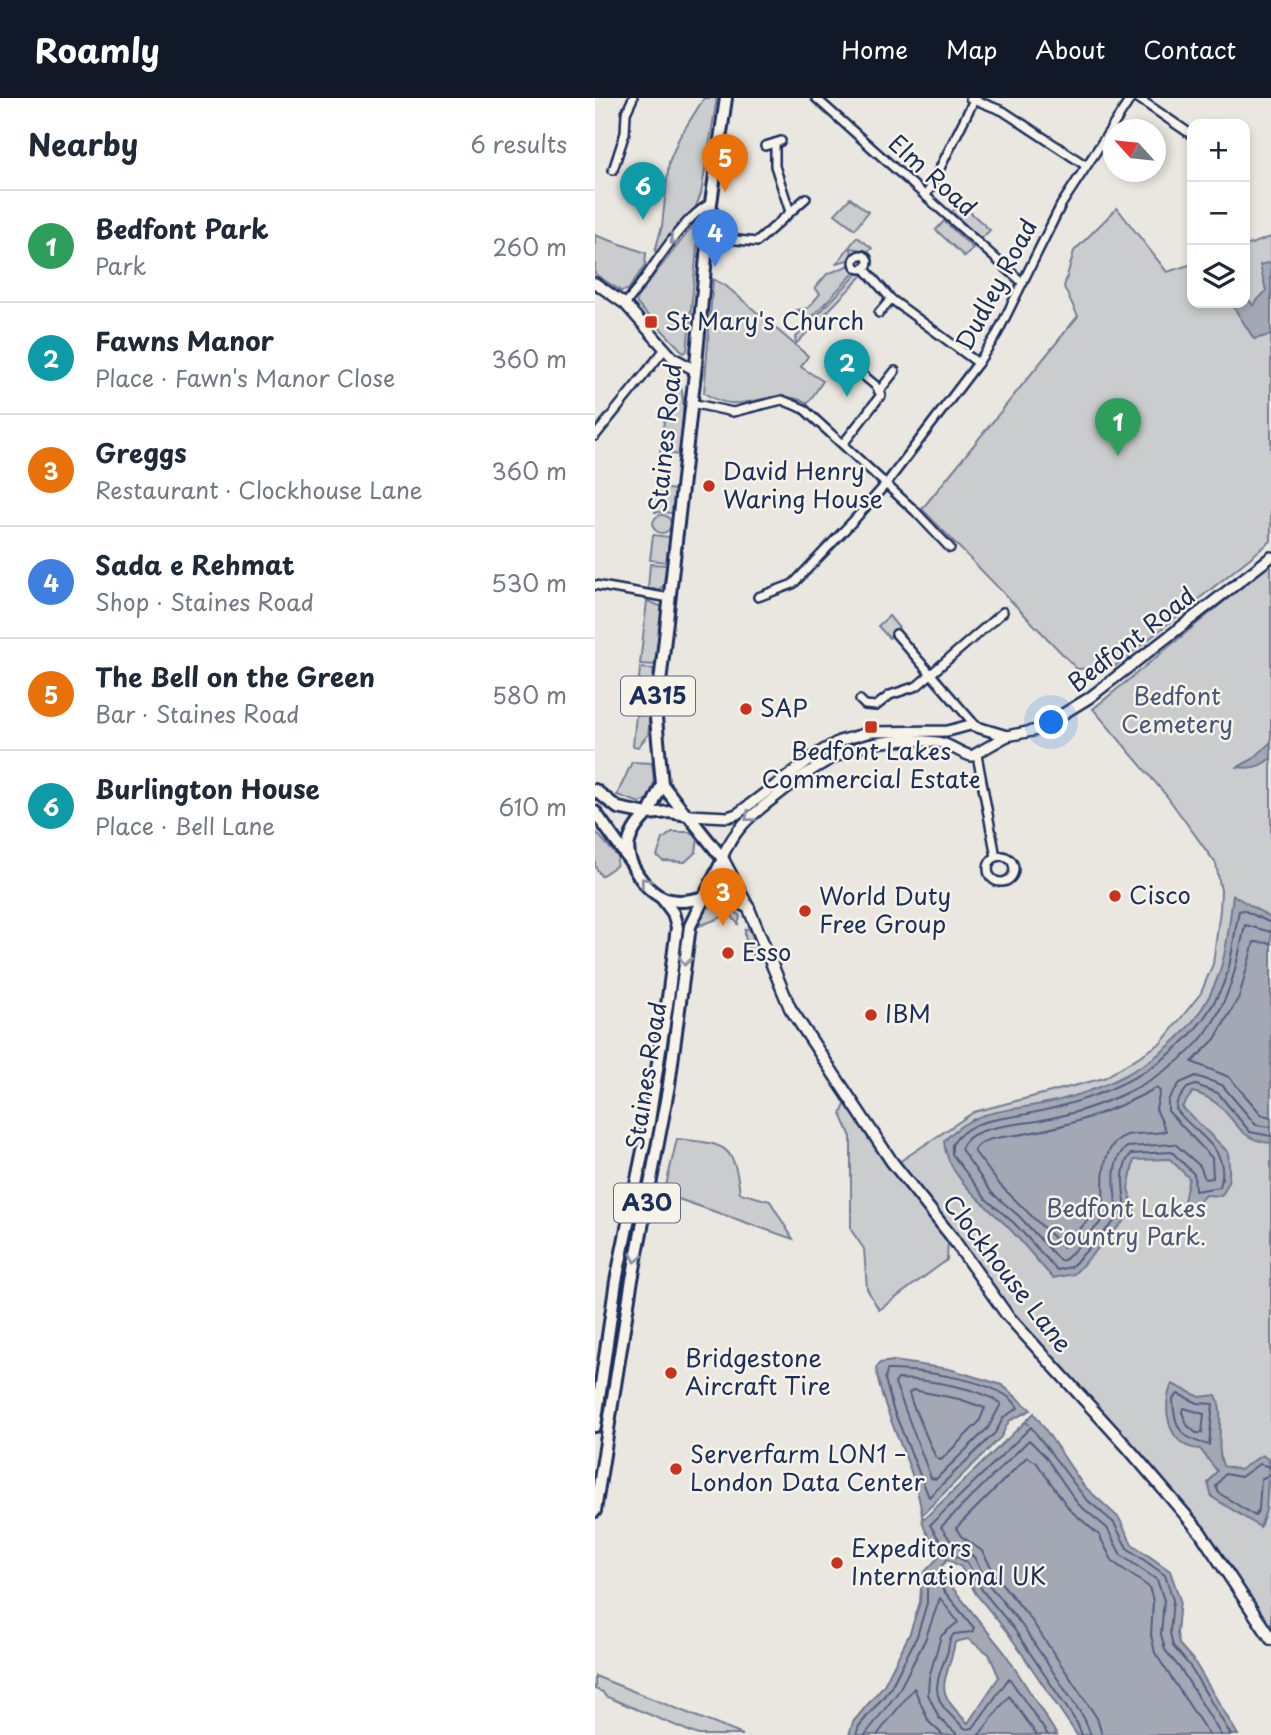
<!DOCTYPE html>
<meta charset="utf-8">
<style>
:root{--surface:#fff;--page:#f2f2f3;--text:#1f2937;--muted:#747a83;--line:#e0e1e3;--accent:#111827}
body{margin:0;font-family:"Playpen Sans",sans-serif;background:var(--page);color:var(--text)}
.controls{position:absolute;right:21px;top:21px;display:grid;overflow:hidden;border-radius:14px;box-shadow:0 4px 10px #0003}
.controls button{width:63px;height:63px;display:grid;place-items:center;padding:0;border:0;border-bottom:2px solid var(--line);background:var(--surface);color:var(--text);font:35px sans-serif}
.compass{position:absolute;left:508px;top:21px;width:63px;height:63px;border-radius:50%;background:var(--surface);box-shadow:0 4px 10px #0003;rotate:297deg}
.you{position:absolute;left:457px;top:625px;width:24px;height:24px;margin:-18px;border:5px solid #fff;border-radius:50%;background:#1a73e8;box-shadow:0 0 0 10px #1a73e833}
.badge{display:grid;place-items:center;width:46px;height:46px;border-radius:50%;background:var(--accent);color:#fff;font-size:23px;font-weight:700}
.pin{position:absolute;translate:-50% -58px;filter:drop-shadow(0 2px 4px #0008)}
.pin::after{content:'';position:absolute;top:37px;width:24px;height:21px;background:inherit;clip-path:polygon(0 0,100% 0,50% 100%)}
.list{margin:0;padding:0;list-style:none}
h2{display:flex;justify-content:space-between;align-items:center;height:91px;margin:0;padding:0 28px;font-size:30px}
h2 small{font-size:23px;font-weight:400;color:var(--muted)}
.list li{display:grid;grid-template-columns:46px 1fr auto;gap:21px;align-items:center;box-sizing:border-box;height:112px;padding:0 28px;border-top:2px solid var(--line)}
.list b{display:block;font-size:26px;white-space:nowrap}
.list p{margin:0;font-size:23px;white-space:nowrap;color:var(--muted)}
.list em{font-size:23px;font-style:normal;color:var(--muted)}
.icon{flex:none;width:38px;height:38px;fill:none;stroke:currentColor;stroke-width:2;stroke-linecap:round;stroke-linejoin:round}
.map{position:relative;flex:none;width:676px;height:1637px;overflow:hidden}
header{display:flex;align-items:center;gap:42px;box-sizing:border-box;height:98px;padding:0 35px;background:var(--accent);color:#fff}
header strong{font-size:33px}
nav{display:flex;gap:38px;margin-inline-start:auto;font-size:24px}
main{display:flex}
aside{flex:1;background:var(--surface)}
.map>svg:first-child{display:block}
.green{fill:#cbcccd;stroke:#737e96;stroke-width:2}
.water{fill:#a3a8b4;stroke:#6d7892;stroke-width:2;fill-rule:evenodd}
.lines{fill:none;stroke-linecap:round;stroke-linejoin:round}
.shore{stroke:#515f80;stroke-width:2}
.minor-casing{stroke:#1b2f5e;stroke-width:12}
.tertiary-casing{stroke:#1b2f5e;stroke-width:14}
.secondary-casing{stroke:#1b2f5e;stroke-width:15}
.primary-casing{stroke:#1b2f5e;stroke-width:16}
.trunk-casing{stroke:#1b2f5e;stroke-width:16}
.minor{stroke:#f7f3e8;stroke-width:7}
.tertiary{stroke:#f7f3e8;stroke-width:9}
.secondary{stroke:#f7f3e8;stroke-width:10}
.primary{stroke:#f7f3e8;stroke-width:10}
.trunk{stroke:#f7f3e8;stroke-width:10}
.oneway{stroke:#8991a3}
.poi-dot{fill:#c8321e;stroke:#f7f3e8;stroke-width:2.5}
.labels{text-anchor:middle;stroke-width:5;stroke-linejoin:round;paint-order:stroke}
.shield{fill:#f7f3e8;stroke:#5d6a87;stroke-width:2}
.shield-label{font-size:23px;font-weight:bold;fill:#1b2f5e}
.street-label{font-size:24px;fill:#1b2f5e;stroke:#f7f3e8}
.poi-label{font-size:24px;fill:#1b2f5e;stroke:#f7f3e8;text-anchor:start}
.park-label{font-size:24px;fill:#47567a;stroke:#f7f3e8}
</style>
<header>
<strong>Roamly</strong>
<nav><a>Home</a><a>Map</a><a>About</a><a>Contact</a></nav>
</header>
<main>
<aside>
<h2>Nearby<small>6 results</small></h2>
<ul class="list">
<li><span class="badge" style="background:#2e9e5b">1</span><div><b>Bedfont Park</b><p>Park</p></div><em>260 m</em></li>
<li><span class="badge" style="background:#0f9aa8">2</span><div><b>Fawns Manor</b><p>Place · Fawn's Manor Close</p></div><em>360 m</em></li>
<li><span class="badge" style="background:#e8710a">3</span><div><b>Greggs</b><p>Restaurant · Clockhouse Lane</p></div><em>360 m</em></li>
<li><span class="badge" style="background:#3f7fe0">4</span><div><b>Sada e Rehmat</b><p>Shop · Staines Road</p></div><em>530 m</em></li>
<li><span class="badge" style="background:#e8710a">5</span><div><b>The Bell on the Green</b><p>Bar · Staines Road</p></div><em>580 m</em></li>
<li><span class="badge" style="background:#0f9aa8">6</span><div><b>Burlington House</b><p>Place · Bell Lane</p></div><em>610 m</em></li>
</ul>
</aside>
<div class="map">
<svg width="676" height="1637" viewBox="0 0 676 1637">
<rect width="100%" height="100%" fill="#eae7e0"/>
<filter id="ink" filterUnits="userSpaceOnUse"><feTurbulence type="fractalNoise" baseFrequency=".0143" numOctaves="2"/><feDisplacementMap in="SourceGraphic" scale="14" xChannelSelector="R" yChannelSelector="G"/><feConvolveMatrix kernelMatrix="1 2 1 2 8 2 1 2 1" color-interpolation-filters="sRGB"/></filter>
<g filter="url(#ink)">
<g class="green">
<path d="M109 0H122L106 96 96 120 63 156 60 153 67 128 74 64 84 40Z"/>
<path d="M255 100 273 114 260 131 240 116Z"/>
<path d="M365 105 395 132 386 141 357 114Z"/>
<path d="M522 110 572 174 597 166V205H650V148L676 139V443L519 569 482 571 327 411 483 218 469 189 479 153Z"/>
<path d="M105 119 92 253 89 255 42 206 41 200Z"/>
<path d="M349 123 378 150 370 159 341 132Z"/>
<path d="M0 137 51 155 50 167 33 192 26 193 0 176Z"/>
<path d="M262 139 277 150 274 153 255 150 257 154 253 162 242 165Z"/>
<path d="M255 167 261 173 215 221 202 212 213 210 225 196 220 190 232 176Z"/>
<path d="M264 174 270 175 201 246 200 240Z"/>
<path d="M118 181 131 188 213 258 206 269 228 283 213 305C169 285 150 322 109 295Z"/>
<path d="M76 270C96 292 86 329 85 357L65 354Z"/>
<path d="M63 390 81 392 78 415 60 414Z"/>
<circle cx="67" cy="426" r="9"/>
<path d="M58 437 75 439 71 464 55 462Z"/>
<path d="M676 465V1531L620 1445 580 1395 415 1212 304 1064 379 1014 509 980 566 945 606 895 618 866 625 812 626 793 621 766 571 697 498 611Z"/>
<path d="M55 466 72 467 69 487 65 491H53Z"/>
<path d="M52 503 68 509 60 567 45 566Z"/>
<path d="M294 518 304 530 294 540 283 528Z"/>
<path d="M45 570 59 571 55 615 41 614Z"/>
<path d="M41 617 55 618 53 637 43 649 38 648Z"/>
<path d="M37 664 57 665C59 681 63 698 45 705L22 697Z"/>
<path d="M0 733 23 759 21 768 6 778 0 768Z"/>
<path d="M77 734H95L103 740 101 754 90 764 68 763 62 758 68 741Z"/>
<path d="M122 805 137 808 145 819 143 826 135 816 104 828 110 812Z"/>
<path d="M154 830 168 861 165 864C156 859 149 843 150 832Z"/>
<path d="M251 1004 353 1142 352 1162 284 1212 272 1191 269 1151 256 1132V1039L246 1016Z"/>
<path d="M82 1041C130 1046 139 1045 145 1095L175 1103 198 1141 69 1096Z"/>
<path d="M0 1578 148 1637H103L10 1598 8 1594 0 1591Z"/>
</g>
<g class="water">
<path d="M676 164V237L659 241 636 205H650V197L658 207 671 193 665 167Z"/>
<path d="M676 644V660C665 669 657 671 643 669L658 661Z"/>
<path d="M638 797 676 820V1045C634 1042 642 1006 598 994L587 1009 633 1054C634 1070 637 1085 626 1098L610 1097 598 1110 589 1103 594 1080 575 1061 539 1062 533 1090 539 1112 479 1176 458 1180C443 1164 429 1146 414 1130 391 1106 351 1079 349 1043 379 1010 411 1014 452 1005 520 990 592 953 620 886 632 858 634 827 638 797Z"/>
<path d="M298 1263 354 1271 407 1287 436 1312 414 1323 406 1339 327 1417C320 1365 289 1322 281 1270L285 1265Z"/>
<path d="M577 1286 605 1299 621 1297C631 1320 619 1344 628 1368L645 1372 667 1357 674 1362 671 1412 665 1429 617 1399 613 1385 622 1373 605 1351C573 1350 566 1310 577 1286Z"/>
<path d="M439 1315 488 1387 524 1420 537 1446 575 1473 585 1502 582 1535 584 1546 599 1563 643 1637H482L413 1535 381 1496 366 1469 352 1461 344 1473 410 1555 462 1637H254L258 1624 289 1587 315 1535 325 1504 327 1477 344 1459C342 1443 327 1436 327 1419L330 1420 430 1324 434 1327 431 1323ZM373 1541 394 1556 404 1579 373 1625C335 1589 352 1587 360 1544Z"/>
</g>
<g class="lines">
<g class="shore">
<path d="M676 825 648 812 644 813C638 839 638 866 626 891 590 968 507 1002 427 1017 401 1022 372 1022 357 1047V1056L391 1101 419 1125 462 1172 476 1169 531 1111C529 1094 523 1071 536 1056L577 1054 599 1076 600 1093 625 1089C637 1049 600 1038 581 1011L582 1004 592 990 601 987 623 995 655 1034 676 1038"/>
<path d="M676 834 650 827C642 866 635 903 610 936 591 961 557 983 529 996 503 1008 471 1018 442 1023 424 1026 402 1027 385 1034 376 1037 369 1043 366 1051L397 1095 424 1118 465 1163 471 1161 521 1108C520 1090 514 1062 532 1049L580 1046 605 1068 610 1081 618 1080 617 1060 573 1013V1002L585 985 601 978 627 987 661 1027 676 1029"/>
<path d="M676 845 659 844 644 899 620 941 597 964 634 979 667 1017 676 1019"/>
<path d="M561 990 565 993 561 1011 571 1033C559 1037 545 1034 532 1037 506 1045 507 1084 509 1105L468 1149 405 1087 379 1053C385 1038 414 1039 428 1036 475 1028 519 1013 561 990Z"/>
<path d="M292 1272C320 1271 410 1282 423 1310L409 1319 400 1335 334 1399 298 1311 290 1281Z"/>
<path d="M303 1281C329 1281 387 1290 406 1306L393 1330 341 1381 336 1380 300 1285Z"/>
<path d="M318 1292 364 1301 390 1310 384 1324 346 1362 341 1360 317 1305 314 1295Z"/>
<path d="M583 1296 603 1305 618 1306 614 1347C587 1341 579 1331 578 1301Z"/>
<path d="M589 1310 609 1316 607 1335H601L592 1327 587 1314Z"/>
<path d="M676 1369 664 1366 646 1379 630 1376 621 1388 624 1395 660 1418 664 1411 666 1381 676 1376"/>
<path d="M261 1637 264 1628 295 1591 322 1538 332 1505V1485L336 1477 379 1530 377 1534 359 1536C352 1543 355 1548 352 1556 341 1583 334 1600 360 1621 367 1627 368 1633 378 1630L414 1580 453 1637"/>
<path d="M270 1637 303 1594 330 1542 345 1500 363 1524 346 1538 334 1579 333 1596 344 1620 363 1637"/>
<path d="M282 1637 319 1590 334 1624 348 1637"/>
<path d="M384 1637 414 1598 442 1637"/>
<path d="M487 1637 482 1625 419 1531 387 1492 372 1464 352 1454 335 1427 436 1329 490 1400 519 1425 532 1450 570 1477 578 1502 575 1535 578 1548 594 1567 636 1637"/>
<path d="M496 1637 489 1620 426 1526 394 1487 379 1459 358 1446 346 1429 434 1342 450 1358 483 1406 512 1430 526 1457 562 1482 569 1502 566 1536 570 1552 587 1573 626 1637"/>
<path d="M507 1637 502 1620 435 1520 403 1481 387 1453 366 1438 361 1430 432 1359 441 1364 475 1412 504 1437 518 1464 554 1489 558 1503 556 1537 560 1555 614 1637"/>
</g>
<g class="minor-casing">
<g id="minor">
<path d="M221 0 428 185"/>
<path d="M375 0 408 13 490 67"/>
<path d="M543 0 597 37"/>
<path d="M186 43 180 45V68L195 114"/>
<path d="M170 48 180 45"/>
<path d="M18 72 30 35 31 15 38 0"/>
<path d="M331 98 380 0"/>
<path d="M112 139 162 144 211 100"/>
<circle cx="266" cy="164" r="7"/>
<path d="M269 170 296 201 383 265"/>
<path d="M30 206C56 177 81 124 116 105"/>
<path d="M284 215 296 201"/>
<path d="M285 292 300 273"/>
<path d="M96 305 138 314 187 302 209 311 320 413 355 450"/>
<path d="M0 338 70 251"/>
<path d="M248 346 286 297 280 287 252 264"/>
<path d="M0 487 75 500"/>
<path d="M163 499 198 486 260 421 291 386 383 265 402 236 466 107 536 0"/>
<path d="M301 536 380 627"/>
<path d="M265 602 270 607 281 608 295 597 322 588 408 514"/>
<path d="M382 657 401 759"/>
<circle cx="406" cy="771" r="13"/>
</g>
</g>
<g class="tertiary-casing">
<g id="tertiary">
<path d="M0 185 30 206 78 260 100 272"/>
<path d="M93 717 133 719 142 716 225 654 244 643 276 634 353 633 375 627 412 638 442 632 494 600 676 459"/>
<path d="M127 759C143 726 156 718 184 696 235 655 275 636 342 644 356 646 365 656 377 658L412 638"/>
</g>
</g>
<g class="secondary-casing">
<g id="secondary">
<path d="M128 761 154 811 195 910 297 1064 356 1138 412 1217 534 1351 605 1434 676 1541"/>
<path d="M110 797 125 795 154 810"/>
</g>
</g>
<g class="primary-casing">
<g id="primary">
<path d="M67 686 90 716"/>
<path d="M54 715 67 686 61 620 101 266 116 105 131 0"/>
</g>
</g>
<g class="trunk-casing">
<g id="trunk">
<path d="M0 692 23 710 52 716"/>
<path d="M0 714 35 763"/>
<path d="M0 1328 21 1183 54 1023 73 900 82 829 78 815 67 800"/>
<path d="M0 1413 36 1187 74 987 95 828 128 761 93 717 75 714 52 716C44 724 37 732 34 744 29 764 52 795 71 801 84 805 96 803 109 799"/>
</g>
</g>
<use href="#minor" class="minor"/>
<use href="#tertiary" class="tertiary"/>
<use href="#secondary" class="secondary"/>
<use href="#primary" class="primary"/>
<use href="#trunk" class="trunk"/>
</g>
<defs><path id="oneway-chevron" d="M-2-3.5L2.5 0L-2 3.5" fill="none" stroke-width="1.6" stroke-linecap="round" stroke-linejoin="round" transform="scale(1.75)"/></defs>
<g class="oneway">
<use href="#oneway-chevron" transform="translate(79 142) rotate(129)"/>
<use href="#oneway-chevron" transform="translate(154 719) rotate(142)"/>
<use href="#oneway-chevron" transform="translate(50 784) rotate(-130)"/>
<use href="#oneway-chevron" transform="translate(90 863) rotate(98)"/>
<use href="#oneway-chevron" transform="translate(41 1160) rotate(101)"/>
</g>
</g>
<g class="poi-dot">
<rect x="49" y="217" width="14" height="14" rx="3.5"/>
<circle cx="114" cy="388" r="7"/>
<circle cx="151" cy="611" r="7"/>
<rect x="269" y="622" width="14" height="14" rx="3.5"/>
<circle cx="520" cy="798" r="7"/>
<circle cx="210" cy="813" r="7"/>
<circle cx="133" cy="855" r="7"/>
<circle cx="276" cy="917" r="7"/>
<circle cx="76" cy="1275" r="7"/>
<circle cx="81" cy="1371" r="7"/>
<circle cx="242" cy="1465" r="7"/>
</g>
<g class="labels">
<g class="shield">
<rect x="26" y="578.5" width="74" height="39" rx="5"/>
<rect x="19" y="1085.5" width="66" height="39" rx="5"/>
</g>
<g class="shield-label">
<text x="63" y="606">A315</text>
<text x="52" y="1113">A30</text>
</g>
<g class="street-label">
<text transform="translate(337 78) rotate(42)" y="8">Elm Road</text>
<text transform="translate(402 187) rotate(-62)" y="8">Dudley Road</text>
<text transform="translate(71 340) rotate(-84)" y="8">Staines Road</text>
<text transform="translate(537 542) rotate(-38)" y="8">Bedfont Road</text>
<text transform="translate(52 978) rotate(-81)" y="8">Staines Road</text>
<text transform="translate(412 1176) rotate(52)" y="8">Clockhouse Lane</text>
</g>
<g class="poi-label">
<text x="70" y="232">St Mary's Church</text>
<text x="128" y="382">David Henry<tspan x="128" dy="28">Waring House</tspan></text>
<text x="165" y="619">SAP</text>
<text x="276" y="662" text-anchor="middle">Bedfont Lakes<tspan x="276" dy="28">Commercial Estate</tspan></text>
<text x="534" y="806">Cisco</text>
<text x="224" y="807">World Duty<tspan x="224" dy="28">Free Group</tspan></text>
<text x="147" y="863">Esso</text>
<text x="290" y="925">IBM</text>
<text x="90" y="1269">Bridgestone<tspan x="90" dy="28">Aircraft Tire</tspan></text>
<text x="95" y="1365">Serverfarm LON1 –<tspan x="95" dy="28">London Data Center</tspan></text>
<text x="256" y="1459">Expeditors<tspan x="256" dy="28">International UK</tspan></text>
</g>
<g class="park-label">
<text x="582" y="607">Bedfont<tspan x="582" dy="28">Cemetery</tspan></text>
<text x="531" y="1119">Bedfont Lakes<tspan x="531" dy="28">Country Park.</tspan></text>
</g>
</g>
</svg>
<div class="controls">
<button>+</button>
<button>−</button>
<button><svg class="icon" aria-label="layers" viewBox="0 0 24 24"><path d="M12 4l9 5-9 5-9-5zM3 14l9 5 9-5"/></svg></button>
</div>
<svg class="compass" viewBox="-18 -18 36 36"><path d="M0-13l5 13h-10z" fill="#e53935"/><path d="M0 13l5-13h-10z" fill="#747a83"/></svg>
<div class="you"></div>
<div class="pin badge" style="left:523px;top:358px;background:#2e9e5b">1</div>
<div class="pin badge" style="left:252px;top:299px;background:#0f9aa8">2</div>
<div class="pin badge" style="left:128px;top:828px;background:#e8710a">3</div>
<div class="pin badge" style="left:120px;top:169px;background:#3f7fe0">4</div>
<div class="pin badge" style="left:130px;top:94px;background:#e8710a">5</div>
<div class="pin badge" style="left:48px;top:122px;background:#0f9aa8">6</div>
</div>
</main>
